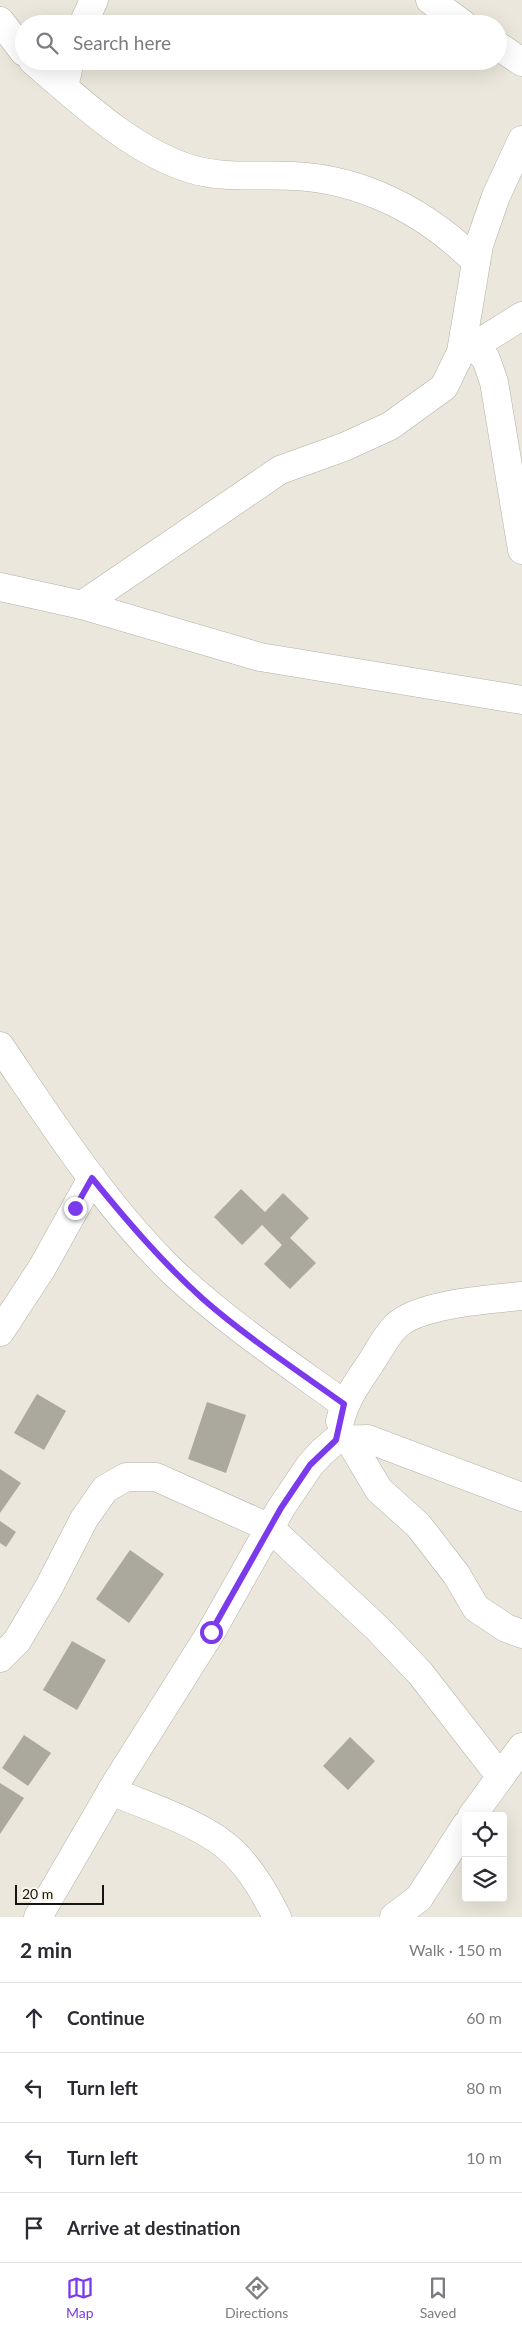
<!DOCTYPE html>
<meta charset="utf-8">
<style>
:root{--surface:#fff;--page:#f7f7f7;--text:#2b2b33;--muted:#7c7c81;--line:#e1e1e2;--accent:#7c3aed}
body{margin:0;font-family:Lato,sans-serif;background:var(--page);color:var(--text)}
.controls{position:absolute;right:15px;bottom:15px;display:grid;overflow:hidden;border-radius:5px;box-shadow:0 5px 20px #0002}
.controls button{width:45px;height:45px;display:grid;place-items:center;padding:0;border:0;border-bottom:1px solid var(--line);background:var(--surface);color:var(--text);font:25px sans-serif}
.scale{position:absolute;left:15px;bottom:12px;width:89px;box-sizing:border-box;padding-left:5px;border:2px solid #161511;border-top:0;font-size:14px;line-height:18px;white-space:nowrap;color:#161511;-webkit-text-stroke:4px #f8f4ea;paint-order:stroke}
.stop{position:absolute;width:15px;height:15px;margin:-11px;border:4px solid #7c3aed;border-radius:50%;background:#fff}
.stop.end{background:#7c3aed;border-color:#fff;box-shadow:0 1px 5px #0008}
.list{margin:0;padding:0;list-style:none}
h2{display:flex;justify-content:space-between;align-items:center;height:65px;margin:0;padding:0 20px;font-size:21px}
h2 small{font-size:16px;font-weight:400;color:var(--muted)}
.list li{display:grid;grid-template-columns:32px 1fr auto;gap:15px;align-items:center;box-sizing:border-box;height:70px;padding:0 20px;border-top:1px solid var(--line)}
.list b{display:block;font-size:19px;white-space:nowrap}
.list em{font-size:16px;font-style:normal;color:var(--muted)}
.icon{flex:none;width:28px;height:28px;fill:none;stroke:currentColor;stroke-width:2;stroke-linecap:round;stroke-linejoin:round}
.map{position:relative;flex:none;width:522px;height:1917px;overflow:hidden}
.search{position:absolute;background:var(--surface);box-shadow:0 5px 20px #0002;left:15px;right:15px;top:15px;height:55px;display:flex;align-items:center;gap:12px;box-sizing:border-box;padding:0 18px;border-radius:28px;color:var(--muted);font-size:19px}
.sheet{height:345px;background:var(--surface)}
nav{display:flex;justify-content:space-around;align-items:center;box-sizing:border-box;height:70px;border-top:1px solid var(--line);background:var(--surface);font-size:14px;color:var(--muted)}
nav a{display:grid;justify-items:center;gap:2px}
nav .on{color:var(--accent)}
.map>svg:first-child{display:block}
.building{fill:#aba89e}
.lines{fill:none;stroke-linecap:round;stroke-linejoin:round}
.minor-casing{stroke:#b3b0a6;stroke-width:29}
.minor{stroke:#fff;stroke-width:28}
.route{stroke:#7c3aed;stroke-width:6}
</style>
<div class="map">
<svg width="522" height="1917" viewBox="0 0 522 1917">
<rect width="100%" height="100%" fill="#ebe7dc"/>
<g class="building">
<path d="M241 1189 265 1212 283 1193 309 1218 290 1238 316 1263 290 1289 264 1264 282 1245 262 1225 242 1245 214 1217Z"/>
<path d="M37 1394 66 1411 44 1450 14 1433Z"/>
<path d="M207 1402 246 1415 226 1473 188 1459Z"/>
<path d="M0 1469 21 1483 0 1513Z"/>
<path d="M0 1521 16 1532 6 1547 0 1543Z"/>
<path d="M130 1550 164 1574 129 1623 96 1599Z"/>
<path d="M72 1641 106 1660 77 1710 43 1690Z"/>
<path d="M24 1735 51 1753 28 1786 2 1768Z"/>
<path d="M350 1737 375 1761 348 1790 323 1766Z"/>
<path d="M0 1783 24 1798 0 1834Z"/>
</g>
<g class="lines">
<g class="minor-casing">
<g id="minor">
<path d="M430 0 463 24"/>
<path d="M0 21 24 52"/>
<path d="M83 24 94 0"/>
<path d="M498 46 522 62"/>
<path d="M33 61C79 100 132 151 191 169 224 179 259 174 293 176 363 179 428 213 476 262"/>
<path d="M64 87 70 61"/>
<path d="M464 334 486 359 494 382 522 550"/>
<path d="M474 346 522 316"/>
<path d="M0 587 82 605 260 657 522 700"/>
<path d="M82 605 280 470 344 447 390 426 444 387 461 352 479 245 496 196 522 140"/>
<path d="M0 1046C53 1124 105 1206 173 1272 225 1321 286 1362 344 1404"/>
<path d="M0 1332 42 1268 92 1178"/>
<path d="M340 1421C345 1400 356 1385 368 1367 377 1354 385 1337 396 1326 418 1304 491 1299 522 1296"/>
<path d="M348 1438 379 1490 418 1525 456 1574 476 1608 506 1628 522 1634"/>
<path d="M0 1658 17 1641 49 1587 84 1519 105 1489 126 1477H156L270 1528 378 1629 420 1673 500 1776"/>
<path d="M111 1791C149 1807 205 1824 234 1853 253 1872 265 1894 277 1917"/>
<path d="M472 1816 522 1747"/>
<path d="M38 1917 116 1783 211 1632 281 1508 310 1465 322 1452 336 1440 368 1439 522 1497"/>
<path d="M394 1917 419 1898 466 1825"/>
</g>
</g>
<use href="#minor" class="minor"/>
</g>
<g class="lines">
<path class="route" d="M75 1208 92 1178C127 1221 162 1262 203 1299 245 1336 298 1371 344 1404L336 1440 310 1465 281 1508 211 1632"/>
</g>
</svg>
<div class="controls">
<button><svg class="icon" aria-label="locate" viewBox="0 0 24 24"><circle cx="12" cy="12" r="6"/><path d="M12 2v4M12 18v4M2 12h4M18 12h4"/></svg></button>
<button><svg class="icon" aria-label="layers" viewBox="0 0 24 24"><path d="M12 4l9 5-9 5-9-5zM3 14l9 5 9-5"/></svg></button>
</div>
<div class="scale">20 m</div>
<div class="stop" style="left:211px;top:1632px"></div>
<div class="stop end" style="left:75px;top:1208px"></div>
<div class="search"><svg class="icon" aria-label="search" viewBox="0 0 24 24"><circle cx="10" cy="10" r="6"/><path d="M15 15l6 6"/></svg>Search here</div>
</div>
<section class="sheet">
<h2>2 min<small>Walk · 150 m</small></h2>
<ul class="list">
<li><svg class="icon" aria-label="ahead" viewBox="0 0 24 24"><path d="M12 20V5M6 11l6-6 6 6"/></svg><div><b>Continue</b></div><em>60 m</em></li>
<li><svg class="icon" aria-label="left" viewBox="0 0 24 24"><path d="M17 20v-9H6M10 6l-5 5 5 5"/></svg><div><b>Turn left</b></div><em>80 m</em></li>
<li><svg class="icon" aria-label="left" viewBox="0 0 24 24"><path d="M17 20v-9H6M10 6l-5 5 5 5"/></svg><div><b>Turn left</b></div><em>10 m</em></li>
<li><svg class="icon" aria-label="arrive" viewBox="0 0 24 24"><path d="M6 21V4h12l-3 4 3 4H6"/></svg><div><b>Arrive at destination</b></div></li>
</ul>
</section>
<nav>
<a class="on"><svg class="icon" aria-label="map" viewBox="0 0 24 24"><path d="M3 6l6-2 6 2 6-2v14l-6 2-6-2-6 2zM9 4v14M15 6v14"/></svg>Map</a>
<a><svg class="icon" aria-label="directions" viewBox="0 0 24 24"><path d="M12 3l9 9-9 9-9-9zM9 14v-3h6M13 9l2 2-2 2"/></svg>Directions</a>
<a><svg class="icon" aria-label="saved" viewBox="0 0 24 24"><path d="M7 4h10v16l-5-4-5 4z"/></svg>Saved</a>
</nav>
